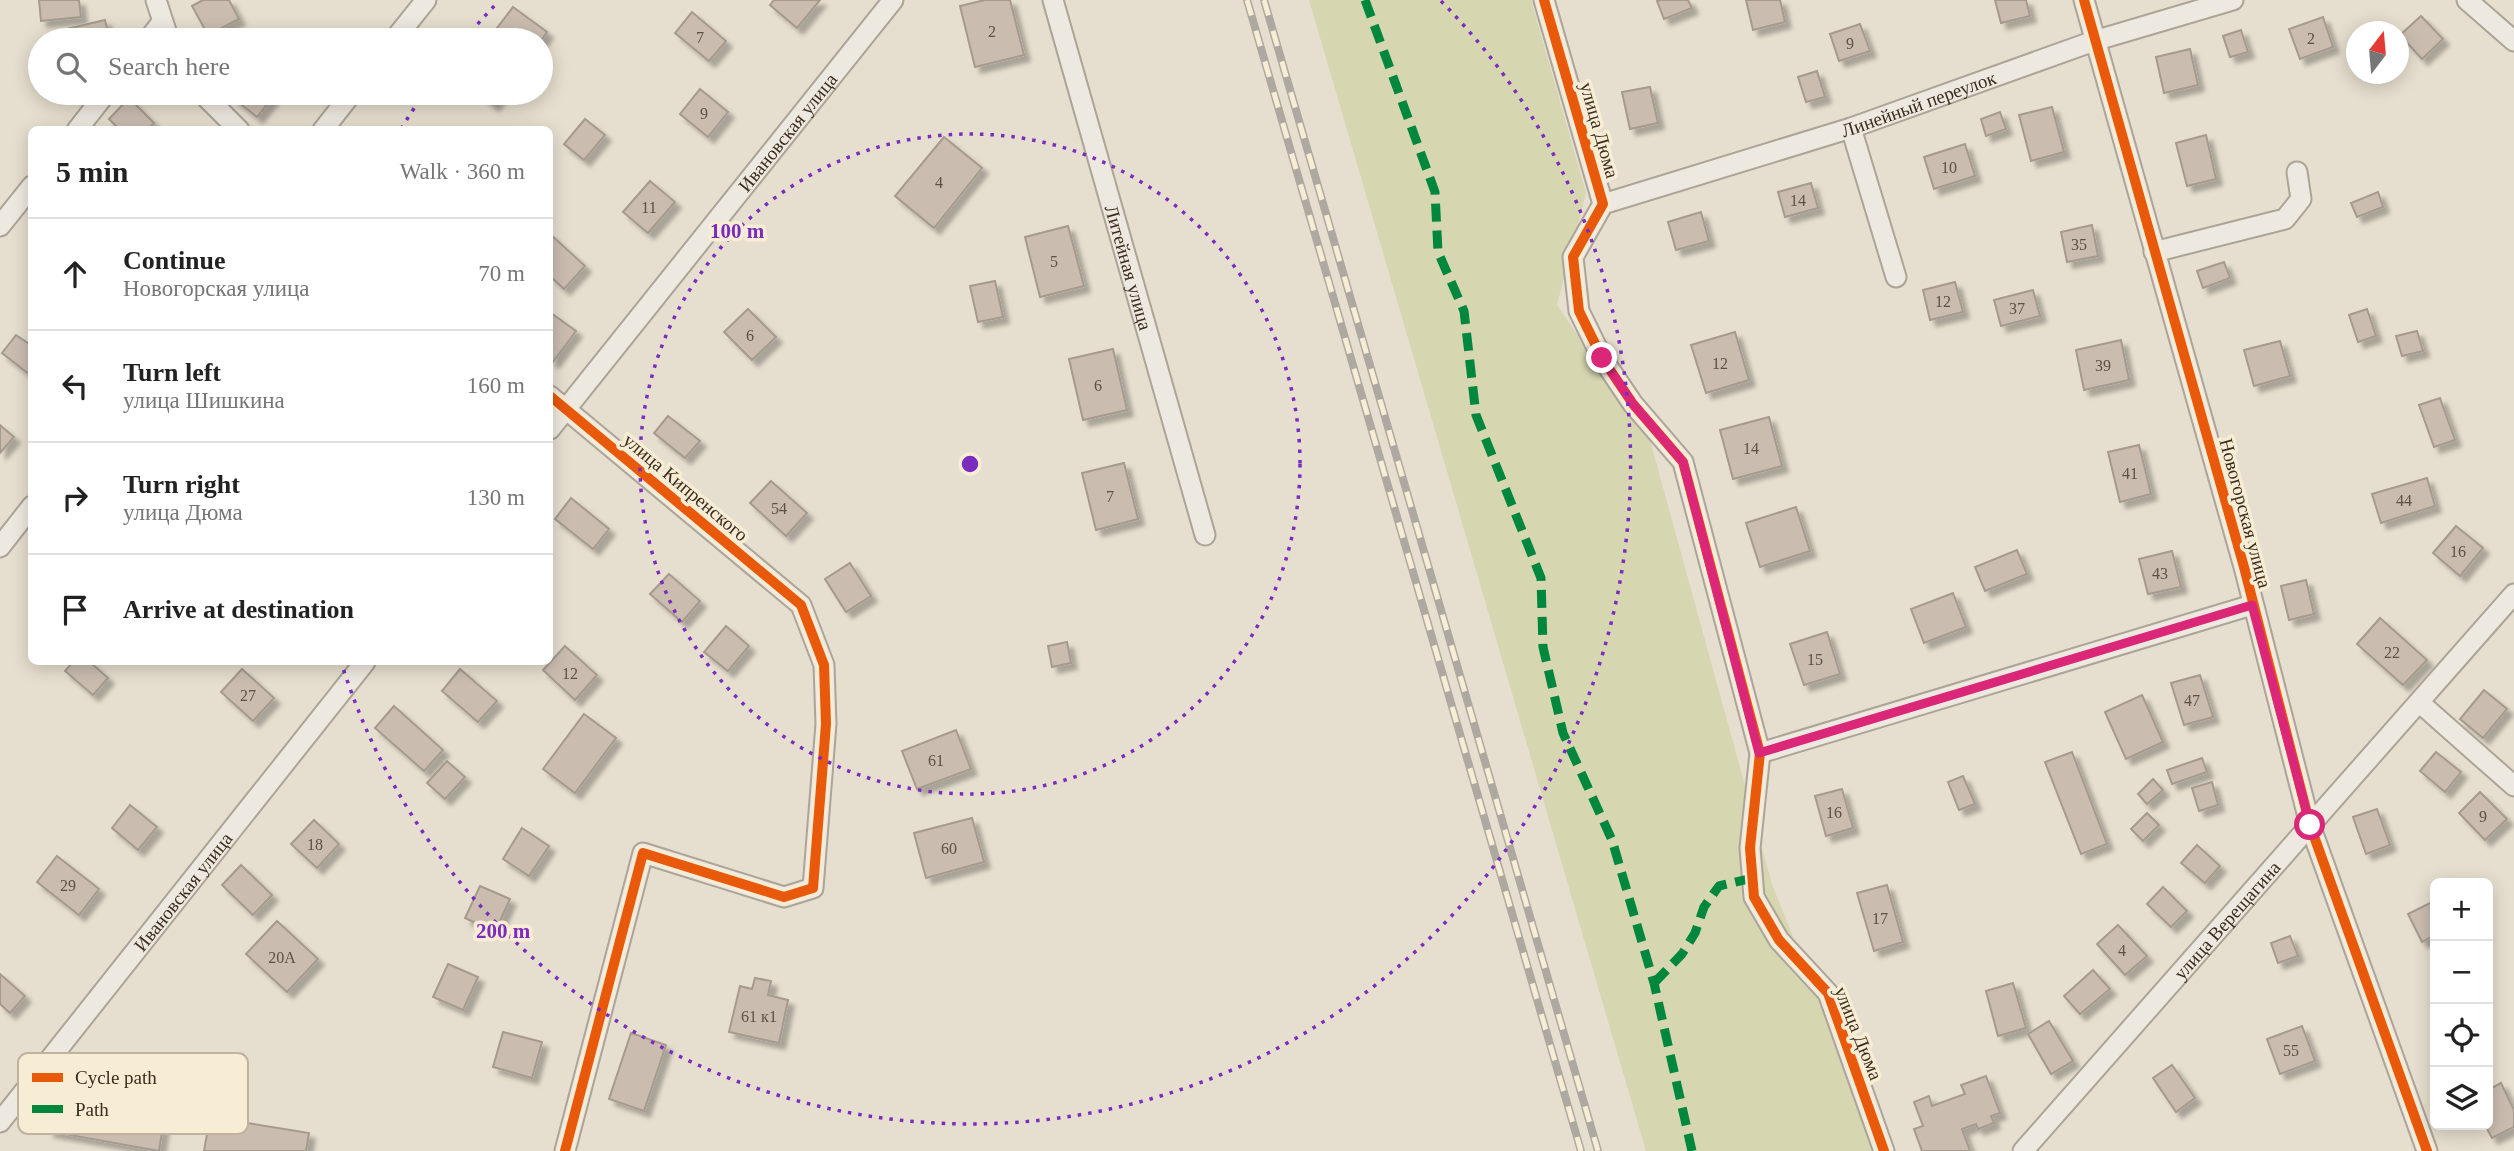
<!DOCTYPE html>
<meta charset="utf-8">
<style>
:root{--surface:#fff;--page:#f6f6f6;--text:#222;--muted:#767676;--line:#e0e0e0}
body{margin:0;font-family:Georgia,serif;background:var(--page);color:var(--text)}
.controls{position:absolute;right:21px;bottom:21px;display:grid;overflow:hidden;border-radius:10px;box-shadow:0 4px 18px #0003}
.controls button{width:63px;height:63px;display:grid;place-items:center;padding:0;border:0;border-bottom:2px solid var(--line);background:var(--surface);color:var(--text);font:35px sans-serif}
.compass{position:absolute;left:2346px;top:21px;width:63px;height:63px;border-radius:50%;background:var(--surface);box-shadow:0 4px 18px #0003;rotate:16deg}
.stop{position:absolute;width:21px;height:21px;margin:-16px;border:5px solid #db2777;border-radius:50%;background:#fff}
.stop.end{background:#db2777;border-color:#fff;box-shadow:0 2px 7px #0008}
.list{margin:0;padding:0;list-style:none}
h2{display:flex;justify-content:space-between;align-items:center;height:91px;margin:0;padding:0 28px;font-size:30px}
h2 small{font-size:23px;font-weight:400;color:var(--muted)}
.list li{display:grid;grid-template-columns:46px 1fr auto;gap:21px;align-items:center;box-sizing:border-box;height:112px;padding:0 28px;border-top:2px solid var(--line)}
.list b{display:block;font-size:26px;white-space:nowrap}
.list p{margin:0;font-size:23px;white-space:nowrap;color:var(--muted)}
.list em{font-size:23px;font-style:normal;color:var(--muted)}
.icon{flex:none;width:38px;height:38px;fill:none;stroke:currentColor;stroke-width:2;stroke-linecap:round;stroke-linejoin:round}
.map{position:relative;flex:none;width:2514px;height:1151px;overflow:hidden}
.search{position:absolute;background:var(--surface);box-shadow:0 4px 18px #0003;left:28px;top:28px;width:525px;height:77px;display:flex;align-items:center;gap:18px;box-sizing:border-box;padding:0 24px;border-radius:38px;color:var(--muted);font-size:26px}
.panel{position:absolute;background:var(--surface);box-shadow:0 4px 18px #0003;left:28px;top:126px;width:525px;height:539px;border-radius:10px}
.map>svg:first-child{display:block}
.green{fill:#d6d6b1}
.building{fill:#cabdb0;stroke:#a69a8e;stroke-width:2;filter:url(#shadow)}
.lines{fill:none;stroke-linecap:round;stroke-linejoin:round}
.minor-casing{stroke:#aba497;stroke-width:23}
.minor{stroke:#eee9e0;stroke-width:19}
.rail-casing{stroke:#aea9a0;stroke-width:8}
.rail{stroke:#f7edd5;stroke-width:5;stroke-dasharray:16;stroke-linecap:butt}
.quiet{stroke:#00873e;stroke-width:9;stroke-dasharray:18 9;stroke-linecap:butt}
.cycleway-casing{stroke:#f7edd5;stroke-width:15}
.cycleway{stroke:#e8590c;stroke-width:10}
.route{stroke:#db2777;stroke-width:9}
.ring{fill:none;stroke:#7b2cbf;stroke-width:3.5;stroke-dasharray:3.5 7}
.labels{text-anchor:middle;stroke-width:7;stroke-linejoin:round;paint-order:stroke}
.number-label{font-size:16px;fill:#5f5042}
.street-label{font-size:19px;fill:#3b2c1e;stroke:#f7edd5}
.key{fill:#f7edd5;stroke:#bfb39e;stroke-width:2}
.key-label{font-size:19px;fill:#3b2c1e}
.centre{fill:#7b2cbf;stroke:#f7edd5;stroke-width:3.5}
.ring-label{font-size:21px;text-anchor:middle;font-weight:bold;fill:#7b2cbf;stroke:#f7edd5;stroke-width:7;stroke-linejoin:round;paint-order:stroke}
</style>
<div class="map">
<svg width="2514" height="1151" viewBox="0 0 2514 1151">
<defs>
<filter id="shadow"><feDropShadow dx="6" dy="6" stdDeviation="2" flood-color="#0004"/></filter>
</defs>
<rect width="100%" height="100%" fill="#e6dfcf"/>
<path class="green" d="M1309 0H1531L1586 193 1557 305 1650 440 1772 884 1879 1151H1646Z"/>
<g class="building">
<path d="M39 0H79L81 17 41 21Z"/>
<path d="M203 0H229L239 19 208 35 192 6Z"/>
<path d="M774 0H820L797 28 770 5Z"/>
<path d="M985 0H1010L1024 55 975 67 960 6Z"/>
<path d="M1661 0H1688L1692 8 1664 19 1657 1Z"/>
<path d="M1746 0H1780L1785 22 1753 30Z"/>
<path d="M1995 0H2026L2030 16 2001 23Z"/>
<path d="M513 7 547 32 541 41 513 40 497 28Z"/>
<path d="M692 12 726 41 709 61 675 33Z"/>
<path d="M2421 16 2443 39 2422 59 2400 35Z"/>
<path d="M2323 17 2333 47 2300 59 2289 29Z"/>
<path d="M105 20 110 40H60L58 31Z"/>
<path d="M1860 24 1870 51 1839 61 1830 34Z"/>
<path d="M2241 30 2248 52 2230 57 2223 36Z"/>
<path d="M2190 49 2198 85 2164 93 2156 57Z"/>
<path d="M1817 71 1825 97 1806 102 1798 77Z"/>
<path d="M1650 87 1658 123 1630 129 1622 92Z"/>
<path d="M700 89 728 112 708 137 680 114Z"/>
<path d="M237 93H276L257 117 233 98Z"/>
<path d="M478 93H503L493 105Z"/>
<path d="M129 98 154 123 147 130H120L109 119Z"/>
<path d="M2052 107 2064 152 2031 161 2019 115Z"/>
<path d="M2000 112 2006 129 1986 136 1981 119Z"/>
<path d="M585 119 605 135 584 160 564 144Z"/>
<path d="M2206 135 2216 179 2187 186 2176 143Z"/>
<path d="M944 137 982 168 934 228 895 196Z"/>
<path d="M1965 144 1975 176 1934 189 1924 157Z"/>
<path d="M650 181 675 202 648 233 623 212Z"/>
<path d="M1811 183 1818 208 1785 217 1778 192Z"/>
<path d="M2378 192 2383 207 2357 217 2351 203Z"/>
<path d="M1701 212 1709 241 1676 250 1668 222Z"/>
<path d="M2092 225 2098 256 2067 262 2061 232Z"/>
<path d="M1068 226 1084 286 1040 297 1025 237Z"/>
<path d="M550 234 585 266 564 289 550 276Z"/>
<path d="M2224 262 2230 278 2203 288 2197 271Z"/>
<path d="M995 281 1003 317 978 322 970 286Z"/>
<path d="M1955 282 1963 312 1930 320 1923 290Z"/>
<path d="M2033 290 2040 316 2001 326 1994 300Z"/>
<path d="M748 309 776 337 752 360 724 332Z"/>
<path d="M2367 309 2376 336 2358 342 2349 315Z"/>
<path d="M551 313 576 331 553 362 550 360Z"/>
<path d="M2417 331 2423 351 2402 356 2396 336Z"/>
<path d="M1735 332 1749 380 1706 393 1691 345Z"/>
<path d="M16 335 32 346 29 374 2 353Z"/>
<path d="M2121 340 2129 380 2084 390 2076 350Z"/>
<path d="M2280 341 2290 376 2254 386 2244 350Z"/>
<path d="M1113 349 1127 410 1083 420 1069 359Z"/>
<path d="M2440 398 2455 440 2434 447 2419 405Z"/>
<path d="M668 416 700 441 685 458 654 433Z"/>
<path d="M1769 417 1782 466 1733 479 1720 430Z"/>
<path d="M0 425 14 437 0 453Z"/>
<path d="M2139 445 2151 494 2120 502 2108 452Z"/>
<path d="M1124 463 1138 519 1096 530 1082 473Z"/>
<path d="M2427 478 2435 506 2381 523 2372 494Z"/>
<path d="M771 481 807 513 786 536 750 503Z"/>
<path d="M571 498 609 529 593 549 555 519Z"/>
<path d="M1796 507 1810 551 1760 567 1746 523Z"/>
<path d="M2456 526 2483 548 2460 576 2433 553Z"/>
<path d="M2017 550 2027 574 1985 591 1975 567Z"/>
<path d="M2172 551 2181 587 2148 594 2139 559Z"/>
<path d="M850 563 871 596 846 612 825 579Z"/>
<path d="M669 574 700 601 682 622 650 594Z"/>
<path d="M2306 580 2314 614 2289 620 2281 586Z"/>
<path d="M1953 593 1966 627 1924 643 1911 609Z"/>
<path d="M2380 618 2427 660 2403 685 2357 644Z"/>
<path d="M726 626 749 646 728 671 704 652Z"/>
<path d="M1827 632 1840 674 1804 685 1790 644Z"/>
<path d="M1067 642 1071 663 1052 667 1048 646Z"/>
<path d="M565 646 597 675 575 700 543 670Z"/>
<path d="M73 662H90L108 678 93 695 65 671Z"/>
<path d="M242 669 274 698 253 721 221 692Z"/>
<path d="M460 669 497 701 478 722 442 691Z"/>
<path d="M2200 675 2213 717 2184 725 2171 683Z"/>
<path d="M2484 690 2507 709 2483 738 2460 719Z"/>
<path d="M2142 695 2163 742 2126 759 2105 712Z"/>
<path d="M394 706 443 750 424 771 375 728Z"/>
<path d="M584 714 616 738 575 793 543 769Z"/>
<path d="M956 730 971 769 917 789 902 751Z"/>
<path d="M2072 752 2107 844 2081 854 2045 762Z"/>
<path d="M2436 752 2461 772 2445 792 2420 771Z"/>
<path d="M2202 758 2207 772 2172 784 2167 770Z"/>
<path d="M447 761 465 777 445 799 427 783Z"/>
<path d="M1963 776 1975 804 1959 810 1948 782Z"/>
<path d="M2153 779 2163 790 2147 804 2138 794Z"/>
<path d="M2212 782 2218 805 2199 811 2192 788Z"/>
<path d="M1842 789 1853 828 1826 836 1815 796Z"/>
<path d="M2480 792 2507 819 2485 840 2459 813Z"/>
<path d="M130 805 157 827 138 850 112 828Z"/>
<path d="M2377 809 2390 845 2366 854 2353 817Z"/>
<path d="M2147 813 2159 825 2143 841 2131 829Z"/>
<path d="M972 818 984 862 926 878 914 833Z"/>
<path d="M314 820 339 844 317 868 291 844Z"/>
<path d="M522 828 549 846 529 876 503 859Z"/>
<path d="M2197 845 2220 866 2205 883 2181 863Z"/>
<path d="M57 856 99 889 79 915 37 882Z"/>
<path d="M241 865 272 895 253 915 222 885Z"/>
<path d="M1887 885 1903 942 1874 951 1857 893Z"/>
<path d="M480 886 510 899 495 932 465 918Z"/>
<path d="M2163 887 2187 911 2171 927 2147 904Z"/>
<path d="M2432 902 2435 909V935L2422 942 2408 914Z"/>
<path d="M277 921 318 959 287 992 246 954Z"/>
<path d="M2118 925 2147 956 2125 975 2097 944Z"/>
<path d="M2290 936 2298 956 2278 963 2271 943Z"/>
<path d="M448 964 478 977 463 1010 433 997Z"/>
<path d="M2093 970 2110 989 2080 1014 2064 996Z"/>
<path d="M0 974 25 996 10 1013 0 1004Z"/>
<path d="M755 978 771 981 768 995 788 1000 779 1043 729 1032 740 986 752 989Z"/>
<path d="M2013 983 2026 1028 1998 1036 1986 991Z"/>
<path d="M2049 1021 2073 1061 2051 1074 2028 1034Z"/>
<path d="M2302 1026 2315 1061 2280 1074 2267 1039Z"/>
<path d="M503 1032 542 1042 532 1078 493 1067Z"/>
<path d="M631 1033 666 1045 644 1111 609 1099Z"/>
<path d="M2172 1065 2195 1098 2176 1112 2153 1078Z"/>
<path d="M1986 1076 2000 1113 1991 1116 1994 1123 1978 1129 1976 1124 1962 1129 1970 1151H1922L1914 1129 1923 1126 1914 1102 1929 1096 1932 1106 1965 1094 1961 1085Z"/>
<path d="M2501 1083 2514 1110V1127L2492 1138 2485 1125H2488V1090Z"/>
<path d="M55 1093 165 1113 159 1151 48 1131Z"/>
<path d="M210 1117 309 1133 306 1151H204Z"/>
</g>
<g class="lines">
<g class="minor-casing">
<g id="minor">
<path d="M156 0 169 40"/>
<path id="s1" d="M1053 0 1205 535"/>
<path d="M1544 0 1603 204 1573 257 1579 311 1602 358 1633 404 1683 462 1760 753 1750 848 1754 897 1779 940 1828 993 1884 1151"/>
<path d="M2084 0 2244 567 2310 825 2427 1151"/>
<path d="M2467 0 2514 41"/>
<path d="M148 40 162 22"/>
<path d="M394 40 426 0"/>
<path d="M202 93 239 130"/>
<path d="M1851 128 1896 277"/>
<path d="M77 130 106 93"/>
<path d="M323 130 352 93"/>
<path id="s2" d="M1603 204 1851 128 2094 41 2233 0"/>
<path d="M0 226 32 186"/>
<path d="M2154 252 2285 219 2301 199 2297 172"/>
<path d="M550 396 801 605 824 665 826 724 813 888 784 897 643 853 565 1151"/>
<path id="s3" d="M550 429 893 0"/>
<path d="M0 547 32 506"/>
<path d="M2420 703 2514 786"/>
<path d="M1760 753 2252 605"/>
<path id="s4" d="M0 1122 365 662"/>
<path id="s5" d="M2023 1151 2514 594"/>
</g>
</g>
<use href="#minor" class="minor"/>
<g class="rail-casing">
<g id="rail">
<path d="M1247 0 1581 1151"/>
<path d="M1264 0 1598 1151"/>
</g>
</g>
<use href="#rail" class="rail"/>
<g class="quiet">
<path d="M1365 0 1435 192 1438 252 1464 311 1476 415 1541 578 1543 647 1563 733 1612 840 1654 983 1692 1151"/>
<path d="M1654 983 1682 954 1695 933 1704 907 1719 886 1753 878"/>
</g>
<g class="cycleway-casing">
<g id="cycleway">
<path d="M1544 0 1603 204 1573 257 1579 311 1602 358 1633 404 1683 462 1760 753 1750 848 1754 897 1779 940 1828 993 1884 1151"/>
<path d="M2084 0 2244 567 2310 825 2427 1151"/>
<path d="M550 396 801 605 824 665 826 724 813 888 784 897 643 853 565 1151"/>
</g>
</g>
<use href="#cycleway" class="cycleway"/>
</g>
<g class="lines">
<path class="route" d="M1602 358 1633 404 1683 462 1759 753 2252 605 2310 825"/>
</g>
<g class="ring">
<circle cx="970" cy="464" r="330"/>
<path d="M401 129A660 660 0 0 1 423 95M464 40A660 660 0 0 1 499 1M1441 1A660 660 0 1 1 341 662"/>
</g>
<g class="labels">
<g class="number-label">
<text x="992" y="37">2</text>
<text x="700" y="43">7</text>
<text x="2311" y="44">2</text>
<text x="1850" y="49">9</text>
<text x="704" y="119">9</text>
<text x="1949" y="173">10</text>
<text x="939" y="188">4</text>
<text x="1798" y="206">14</text>
<text x="649" y="213">11</text>
<text x="2079" y="250">35</text>
<text x="1054" y="267">5</text>
<text x="1943" y="307">12</text>
<text x="2017" y="314">37</text>
<text x="750" y="341">6</text>
<text x="1720" y="369">12</text>
<text x="2103" y="371">39</text>
<text x="1098" y="391">6</text>
<text x="1751" y="454">14</text>
<text x="2130" y="479">41</text>
<text x="1110" y="502">7</text>
<text x="2404" y="506">44</text>
<text x="779" y="514">54</text>
<text x="2458" y="557">16</text>
<text x="2160" y="579">43</text>
<text x="2392" y="658">22</text>
<text x="1815" y="665">15</text>
<text x="570" y="679">12</text>
<text x="248" y="701">27</text>
<text x="2192" y="706">47</text>
<text x="936" y="766">61</text>
<text x="1834" y="818">16</text>
<text x="2483" y="822">9</text>
<text x="315" y="850">18</text>
<text x="949" y="854">60</text>
<text x="68" y="891">29</text>
<text x="1880" y="924">17</text>
<text x="2122" y="956">4</text>
<text x="282" y="963">20А</text>
<text x="759" y="1022">61 к1</text>
<text x="2291" y="1056">55</text>
</g>
<g class="street-label">
<text dy="7" stroke="none"><textPath href="#s2" startOffset="331">Линейный переулок</textPath></text>
<text transform="translate(1600 130) rotate(74)" y="7">улица Дюма</text>
<text dy="7" stroke="none"><textPath href="#s3" startOffset="380">Ивановская улица</textPath></text>
<text dy="7" stroke="none"><textPath href="#s1" startOffset="278">Литейная улица</textPath></text>
<text transform="translate(686 487) rotate(40)" y="7">улица Кипренского</text>
<text transform="translate(2246 513) rotate(75)" y="7">Новогорская улица</text>
<text dy="7" stroke="none"><textPath href="#s4" startOffset="294">Ивановская улица</textPath></text>
<text dy="7" stroke="none"><textPath href="#s5" startOffset="308">улица Верещагина</textPath></text>
<text transform="translate(1859 1033) rotate(68)" y="7">улица Дюма</text>
</g>
</g>
<rect x="18" y="1053" width="230" height="81" rx="10" class="key"/>
<rect x="32" y="1073" width="31" height="9" fill="#e8590c"/>
<rect x="32" y="1105" width="31" height="8" fill="#00873e"/>
<g class="key-label">
<text x="75" y="1084">Cycle path</text>
<text x="75" y="1116">Path</text>
</g>
<circle cx="970" cy="464" r="10" class="centre"/>
<g class="ring-label">
<text x="737" y="238">100 m</text>
<text x="503" y="938">200 m</text>
</g>
</svg>
<div class="controls">
<button>+</button>
<button>−</button>
<button><svg class="icon" aria-label="locate" viewBox="0 0 24 24"><circle cx="12" cy="12" r="6"/><path d="M12 2v4M12 18v4M2 12h4M18 12h4"/></svg></button>
<button><svg class="icon" aria-label="layers" viewBox="0 0 24 24"><path d="M12 4l9 5-9 5-9-5zM3 14l9 5 9-5"/></svg></button>
</div>
<svg class="compass" viewBox="-18 -18 36 36"><path d="M0-13l5 13h-10z" fill="#e53935"/><path d="M0 13l5-13h-10z" fill="#767676"/></svg>
<div class="stop" style="left:2310px;top:825px"></div>
<div class="stop end" style="left:1602px;top:358px"></div>
<div class="search"><svg class="icon" aria-label="search" viewBox="0 0 24 24"><circle cx="10" cy="10" r="6"/><path d="M15 15l6 6"/></svg>Search here</div>
<section class="panel">
<h2>5 min<small>Walk · 360 m</small></h2>
<ul class="list">
<li><svg class="icon" aria-label="ahead" viewBox="0 0 24 24"><path d="M12 20V5M6 11l6-6 6 6"/></svg><div><b>Continue</b><p>Новогорская улица</p></div><em>70 m</em></li>
<li><svg class="icon" aria-label="left" viewBox="0 0 24 24"><path d="M17 20v-9H6M10 6l-5 5 5 5"/></svg><div><b>Turn left</b><p>улица Шишкина</p></div><em>160 m</em></li>
<li><svg class="icon" aria-label="right" viewBox="0 0 24 24"><path d="M7 20v-9h11M14 6l5 5-5 5"/></svg><div><b>Turn right</b><p>улица Дюма</p></div><em>130 m</em></li>
<li><svg class="icon" aria-label="arrive" viewBox="0 0 24 24"><path d="M6 21V4h12l-3 4 3 4H6"/></svg><div><b>Arrive at destination</b></div></li>
</ul>
</section>
</div>
